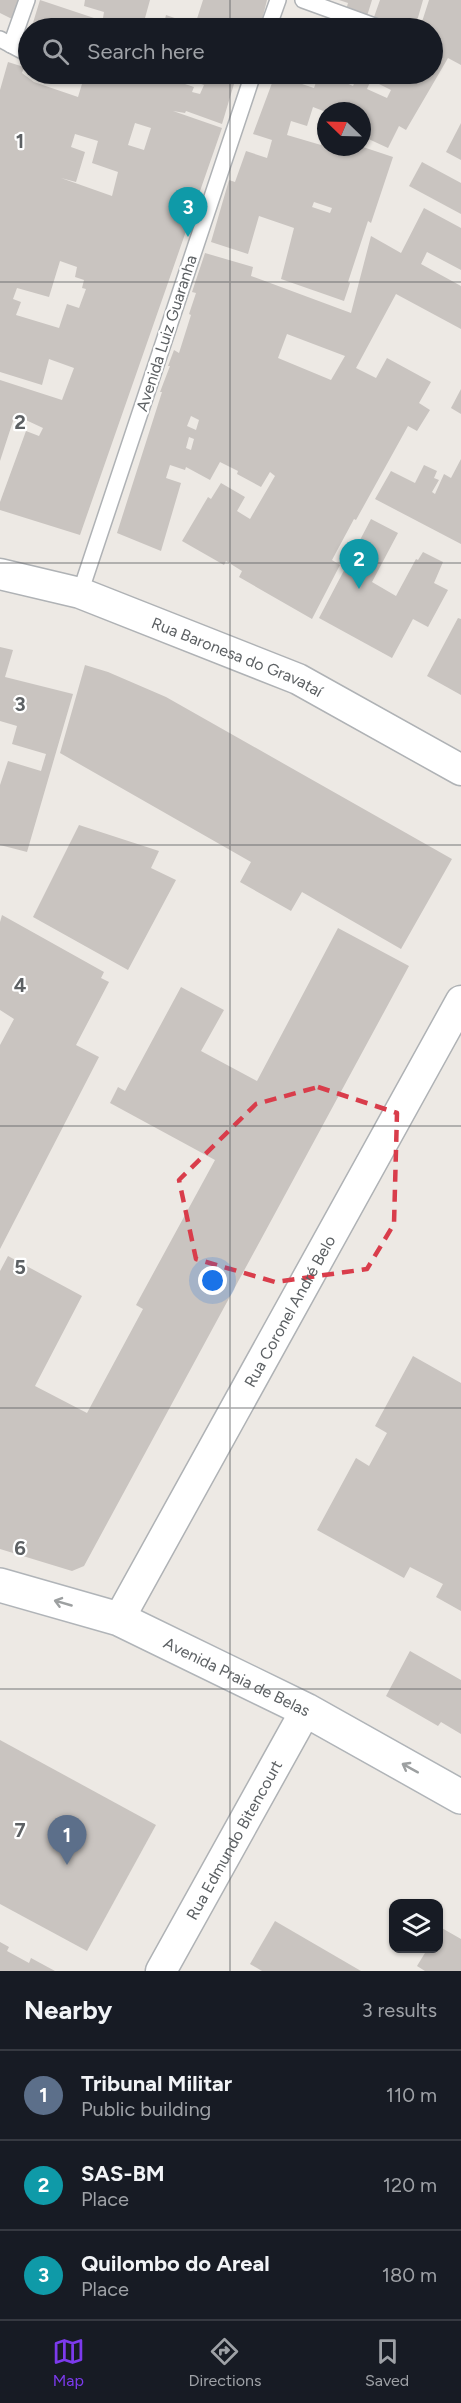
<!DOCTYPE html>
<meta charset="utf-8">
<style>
:root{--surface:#171b24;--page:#20242c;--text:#f1f3f6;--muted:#9ea1a6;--line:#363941;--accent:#7c3aed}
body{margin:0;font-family:Figtree,sans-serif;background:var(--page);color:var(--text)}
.controls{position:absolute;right:18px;bottom:18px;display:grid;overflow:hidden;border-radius:12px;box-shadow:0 2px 4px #0004}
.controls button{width:54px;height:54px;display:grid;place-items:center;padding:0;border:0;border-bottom:2px solid var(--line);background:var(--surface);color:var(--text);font:30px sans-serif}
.compass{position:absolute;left:317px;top:102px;width:54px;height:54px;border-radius:50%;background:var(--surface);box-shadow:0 2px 4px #0004;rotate:293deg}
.you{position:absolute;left:213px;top:1281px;width:21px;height:21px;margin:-15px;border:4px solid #fff;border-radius:50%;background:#1a73e8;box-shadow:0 0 0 9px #1a73e833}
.badge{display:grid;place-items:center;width:39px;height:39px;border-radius:50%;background:var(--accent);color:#fff;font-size:20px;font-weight:700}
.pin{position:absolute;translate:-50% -50px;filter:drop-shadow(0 2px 3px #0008)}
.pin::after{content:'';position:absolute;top:32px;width:21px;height:18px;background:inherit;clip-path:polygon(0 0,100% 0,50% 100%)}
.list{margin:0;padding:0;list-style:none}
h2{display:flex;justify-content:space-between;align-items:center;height:78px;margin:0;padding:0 24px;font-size:26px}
h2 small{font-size:20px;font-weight:400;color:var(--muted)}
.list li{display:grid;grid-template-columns:39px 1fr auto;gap:18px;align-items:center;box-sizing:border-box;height:90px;padding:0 24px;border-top:2px solid var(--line)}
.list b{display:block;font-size:22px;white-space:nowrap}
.list p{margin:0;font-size:20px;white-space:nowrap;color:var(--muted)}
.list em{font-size:20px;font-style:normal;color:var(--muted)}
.icon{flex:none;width:33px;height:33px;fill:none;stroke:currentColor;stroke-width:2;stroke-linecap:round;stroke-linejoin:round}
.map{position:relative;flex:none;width:461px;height:1971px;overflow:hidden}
.search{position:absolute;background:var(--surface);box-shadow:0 2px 4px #0004;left:18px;right:18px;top:18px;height:66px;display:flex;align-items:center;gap:15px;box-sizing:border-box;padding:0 21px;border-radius:33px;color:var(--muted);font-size:22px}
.sheet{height:348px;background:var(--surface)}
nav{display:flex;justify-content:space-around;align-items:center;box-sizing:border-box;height:84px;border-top:2px solid var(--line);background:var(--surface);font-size:16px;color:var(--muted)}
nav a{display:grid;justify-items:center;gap:3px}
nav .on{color:var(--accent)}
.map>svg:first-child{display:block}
.building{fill:#c9c4c0;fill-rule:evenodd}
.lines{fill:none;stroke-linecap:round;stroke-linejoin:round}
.lane-casing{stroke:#afb2b5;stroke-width:18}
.street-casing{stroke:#afb2b5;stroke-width:33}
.secondary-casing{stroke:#b0b4b8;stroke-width:36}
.lane{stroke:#fff;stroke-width:15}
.street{stroke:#fff;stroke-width:30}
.secondary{stroke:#fff;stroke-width:33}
.oneway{stroke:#9da0a1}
.marked{fill:none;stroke:#d93d4b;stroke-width:4.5;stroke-dasharray:12 8;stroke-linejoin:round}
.grid{fill:none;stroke:#5c6063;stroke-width:1.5;stroke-opacity:0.55}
.labels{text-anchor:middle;stroke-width:4.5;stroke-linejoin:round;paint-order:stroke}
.street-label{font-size:16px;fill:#5c6063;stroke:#fff}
.grid-label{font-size:20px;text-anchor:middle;font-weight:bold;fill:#5c6063;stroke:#fff;stroke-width:4.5;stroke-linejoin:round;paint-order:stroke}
</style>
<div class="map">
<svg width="461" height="1971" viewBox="0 0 461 1971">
<rect width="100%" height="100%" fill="#ede9e4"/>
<g class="building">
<path d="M0 0H18L12 19 0 13Z"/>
<path d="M40 0 100 20 99 23 102 24 104 12 84 6 85 0H150L145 18 164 23 166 15 195 25 203 0H267L260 28H39L32 26Z"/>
<path d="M339 0H372L367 16 346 10 348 3Z"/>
<path d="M380 0H423L415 28H391L393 24 374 17Z"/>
<path d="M429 0H461V65L448 58 406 130 399 126 388 148 362 136V111L326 112 313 107 307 126 291 121 287 135 321 145 324 135 326 147H363L393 157 371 223 368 221 348 282 350 283 344 301 281 279 294 228 259 216 248 254 211 242 229 180 235 182 246 151 267 158 272 140 253 134 275 75 314 88 316 82 302 77 304 74H347L344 82 353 86 358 75 362 76 363 74H432V49L436 51 439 40 432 38V28H420ZM371 80 391 90 387 98 367 89ZM314 202 332 208 330 213 312 207Z"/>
<path d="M335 19 360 28H331Z"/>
<path d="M8 62 24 67 22 73 34 82 78 97 85 74H237L222 124 186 111 185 113 173 111 222 128 80 535 0 510V502L26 431 39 436 43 428 15 415 0 461V380L62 400 74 368 49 359 42 385 0 372V90ZM181 77 204 85 200 94 192 92 194 87 179 82ZM135 123 151 128 144 150 128 145ZM75 134 98 141 92 163 118 172 112 196 61 178 76 182 85 152 71 147ZM60 261 77 267 75 277 84 280 82 288 86 289 79 308 67 304 59 328 16 315 21 302 13 299 17 288 49 297Z"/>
<path d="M461 123V160L446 152Z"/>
<path d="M422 162 461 183V214L409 186Z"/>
<path d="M424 208 461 228V270L427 252 421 264 461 286V329L396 294 356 368 376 378 387 358 431 382 419 403 430 410 417 431 408 426 356 520 354 519 332 560 340 565 312 619 239 577 242 571 226 561 224 565 182 541 208 497 211 499 221 483 245 497 237 511 250 519 275 476 270 472 261 487 237 474 238 471 220 462 210 480 186 467 185 470 170 465 166 478 181 483 161 551 117 533 162 392H160L170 366H168L174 350 179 353 191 315 189 314 196 293 192 292 205 253 253 267 251 276 351 313 371 236 401 253ZM287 334 345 356 331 380 278 358ZM191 416 199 420 196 430 187 426ZM189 437 194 439 191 450 186 448Z"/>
<path d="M461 389V414L451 408Z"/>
<path d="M461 459V544L375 499 391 471 415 483 424 465 437 471 434 478 439 480 432 492 435 494 444 474 451 478Z"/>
<path d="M371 519 398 533 372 582 396 596 416 559 418 560 423 552 443 562 434 583 448 590 428 627 413 619 392 658 319 618Z"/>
<path d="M458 618 461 619V695L427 676Z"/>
<path d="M0 647 13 650 5 677 73 694 27 852 0 845V785L8 761 41 771 46 754 12 744 17 726 0 721Z"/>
<path d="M85 665 108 672 166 697 452 859 401 949 302 892 291 911 240 882 251 862 60 753Z"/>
<path d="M79 825 159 851 151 868 176 880 128 970 33 917Z"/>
<path d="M2 915 104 972 101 978 109 982 76 1045 99 1057 0 1249V1045L14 1019 0 1010V922Z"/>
<path d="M338 928 409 966 84 1566 72 1571 0 1549V1271L8 1256 82 1296 35 1386 87 1413 143 1309 136 1305 215 1160 110 1103 118 1087 125 1091 181 987 224 1010 201 1051 257 1081Z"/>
<path d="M413 1356 461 1383V1611L436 1597 443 1584 410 1567 404 1578 317 1530 356 1458 369 1466 387 1433 375 1426Z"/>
<path d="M410 1651 461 1680V1734L441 1722 438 1726 386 1696Z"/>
<path d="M0 1740 156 1825 87 1951 0 1904Z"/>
<path d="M275 1921 361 1971H262L250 1964Z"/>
<path d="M440 1927 461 1939V1971H425L417 1966 428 1948H438Z"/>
<path d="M0 1942 9 1947 7 1951 29 1963 31 1958 55 1971H0Z"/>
</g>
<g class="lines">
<g class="lane-casing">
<g id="lane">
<path d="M303 0 380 28"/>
<path d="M268 28 278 0"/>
<path d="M0 39 28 54"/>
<path d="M11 45 27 0"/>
<path d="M65 74 68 75"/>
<path d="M80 593 253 74"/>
</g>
</g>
<g class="street-casing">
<g id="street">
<path id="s1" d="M0 574 80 593 298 679 461 770"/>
<path id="s2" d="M119 1619 461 1001"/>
<path id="s3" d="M161 1971 306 1710"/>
</g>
</g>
<g class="secondary-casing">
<g id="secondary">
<path id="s4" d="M0 1585 119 1619 306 1710 461 1797"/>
</g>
</g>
<use href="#lane" class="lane"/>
<use href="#street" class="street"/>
<use href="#secondary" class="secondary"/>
</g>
<defs><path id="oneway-shaft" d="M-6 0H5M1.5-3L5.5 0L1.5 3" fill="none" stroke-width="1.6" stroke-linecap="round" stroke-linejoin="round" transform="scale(1.5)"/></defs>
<g class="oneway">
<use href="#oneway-shaft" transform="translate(63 1603) rotate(-164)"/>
<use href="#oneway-shaft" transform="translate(410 1768) rotate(-151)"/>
</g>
<path class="marked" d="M318 1087 397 1113 394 1224 367 1269 275 1282 196 1259 179 1180 256 1104Z"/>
<path class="grid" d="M230 0V28M230 74V1971M0 282H461M0 563H461M0 845H461M0 1126H461M0 1408H461M0 1689H461"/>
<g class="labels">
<g class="street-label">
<text transform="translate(166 333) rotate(-72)" y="6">Avenida Luiz Guaranha</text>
<text dy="6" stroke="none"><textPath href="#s1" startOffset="252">Rua Baronesa do Gravataí</textPath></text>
<text dy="6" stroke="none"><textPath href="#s2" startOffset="352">Rua Coronel André Belo</textPath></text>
<text dy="6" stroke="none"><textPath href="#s4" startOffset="255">Avenida Praia de Belas</textPath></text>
<text dy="6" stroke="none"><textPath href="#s3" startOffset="150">Rua Edmundo Bitencourt</textPath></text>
</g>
</g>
<g class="grid-label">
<text x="20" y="148">1</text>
<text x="20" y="429">2</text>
<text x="20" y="711">3</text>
<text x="20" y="992">4</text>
<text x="20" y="1274">5</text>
<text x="20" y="1555">6</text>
<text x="20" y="1837">7</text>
</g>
</svg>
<div class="controls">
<button><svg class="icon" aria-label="layers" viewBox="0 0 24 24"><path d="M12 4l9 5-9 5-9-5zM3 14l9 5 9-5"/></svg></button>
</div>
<svg class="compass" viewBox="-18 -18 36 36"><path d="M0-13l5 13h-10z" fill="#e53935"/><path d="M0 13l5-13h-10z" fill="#9ea1a6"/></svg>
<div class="you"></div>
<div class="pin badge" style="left:67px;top:1865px;background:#5c6f8a">1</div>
<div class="pin badge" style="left:359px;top:589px;background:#0f9aa8">2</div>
<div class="pin badge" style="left:188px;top:237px;background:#0f9aa8">3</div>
<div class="search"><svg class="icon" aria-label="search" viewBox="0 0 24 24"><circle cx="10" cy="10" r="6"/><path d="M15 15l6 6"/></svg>Search here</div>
</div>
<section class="sheet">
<h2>Nearby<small>3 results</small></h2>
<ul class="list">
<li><span class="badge" style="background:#5c6f8a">1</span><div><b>Tribunal Militar</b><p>Public building</p></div><em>110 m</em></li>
<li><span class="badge" style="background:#0f9aa8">2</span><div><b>SAS-BM</b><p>Place</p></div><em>120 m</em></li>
<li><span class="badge" style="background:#0f9aa8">3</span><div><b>Quilombo do Areal</b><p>Place</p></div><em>180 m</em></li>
</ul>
</section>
<nav>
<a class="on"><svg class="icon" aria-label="map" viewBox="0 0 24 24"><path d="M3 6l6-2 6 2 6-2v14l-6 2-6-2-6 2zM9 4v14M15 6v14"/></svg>Map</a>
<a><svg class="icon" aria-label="directions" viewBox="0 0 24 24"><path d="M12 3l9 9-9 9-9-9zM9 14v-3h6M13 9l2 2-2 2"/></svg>Directions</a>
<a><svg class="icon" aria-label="saved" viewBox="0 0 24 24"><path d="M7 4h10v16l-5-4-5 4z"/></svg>Saved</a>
</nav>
